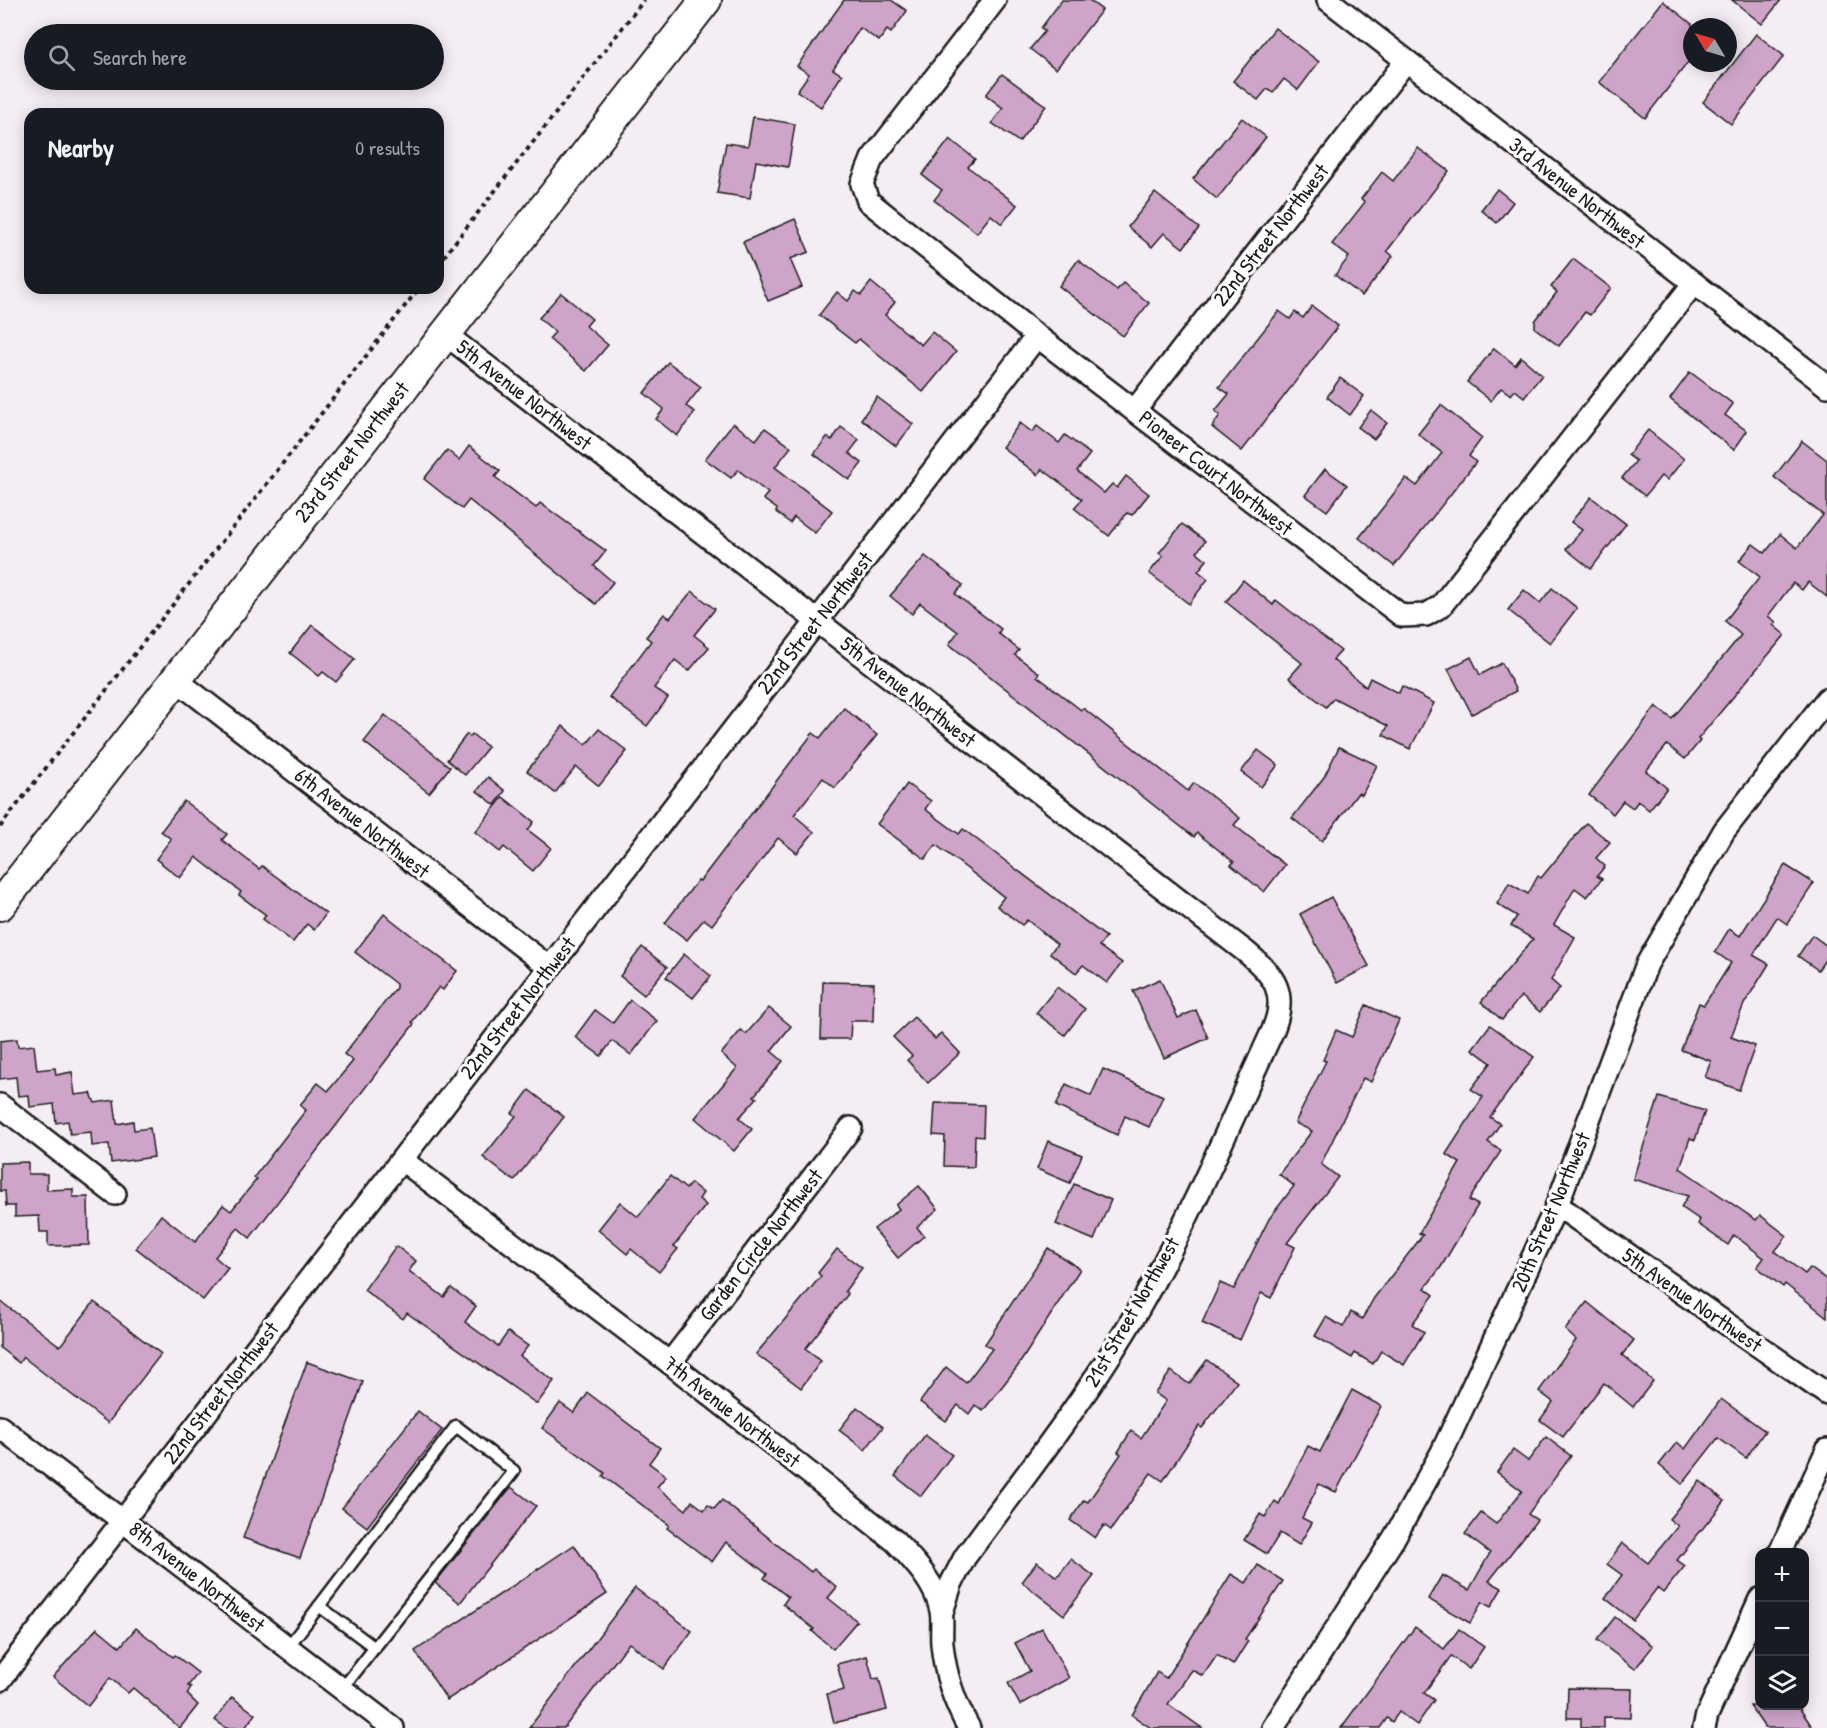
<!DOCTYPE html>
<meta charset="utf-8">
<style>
:root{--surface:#171b24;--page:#20242c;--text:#f1f3f6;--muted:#9ea1a6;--line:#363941}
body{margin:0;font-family:"Patrick Hand",sans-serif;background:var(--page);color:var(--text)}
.controls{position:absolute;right:18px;bottom:18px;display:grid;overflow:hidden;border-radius:12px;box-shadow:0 3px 15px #0003}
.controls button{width:54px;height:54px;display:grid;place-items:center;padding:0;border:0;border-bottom:2px solid var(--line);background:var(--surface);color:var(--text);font:30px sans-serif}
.compass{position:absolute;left:1683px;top:18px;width:54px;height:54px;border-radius:50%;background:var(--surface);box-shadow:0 3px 15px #0003;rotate:308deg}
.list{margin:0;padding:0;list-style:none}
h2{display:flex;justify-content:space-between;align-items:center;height:78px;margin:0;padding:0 24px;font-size:26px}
h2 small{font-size:20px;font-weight:400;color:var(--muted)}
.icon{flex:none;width:33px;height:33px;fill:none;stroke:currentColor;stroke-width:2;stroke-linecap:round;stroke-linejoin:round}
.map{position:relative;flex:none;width:1827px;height:1728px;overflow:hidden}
.search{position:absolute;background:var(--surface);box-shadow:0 3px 15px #0003;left:24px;top:24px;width:420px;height:66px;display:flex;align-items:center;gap:15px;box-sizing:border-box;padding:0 21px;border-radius:33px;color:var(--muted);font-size:22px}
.panel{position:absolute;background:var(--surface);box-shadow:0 3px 15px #0003;left:24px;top:108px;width:420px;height:186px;border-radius:18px}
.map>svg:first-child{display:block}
.building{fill:#cea4c9;stroke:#1c1c1c;stroke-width:1.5}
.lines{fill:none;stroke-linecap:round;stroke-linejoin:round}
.lane-casing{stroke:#1c1c1c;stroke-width:15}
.street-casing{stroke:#1c1c1c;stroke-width:26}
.secondary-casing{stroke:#1c1c1c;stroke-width:34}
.path{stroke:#1c1c1c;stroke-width:4;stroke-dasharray:4.5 4.5;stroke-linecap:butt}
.lane{stroke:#fff;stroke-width:10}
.street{stroke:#fff;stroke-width:21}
.secondary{stroke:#fff;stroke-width:30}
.labels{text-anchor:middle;stroke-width:6;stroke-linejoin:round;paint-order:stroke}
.street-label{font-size:21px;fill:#1c1c1c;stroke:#fff}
</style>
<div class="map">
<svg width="1827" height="1728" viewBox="0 0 1827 1728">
<rect width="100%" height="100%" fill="#f5edf4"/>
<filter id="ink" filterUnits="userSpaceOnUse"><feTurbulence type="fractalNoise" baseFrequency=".0167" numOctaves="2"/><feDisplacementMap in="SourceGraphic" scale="12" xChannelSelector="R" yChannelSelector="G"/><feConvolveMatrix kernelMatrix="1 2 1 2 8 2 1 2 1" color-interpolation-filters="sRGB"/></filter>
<g filter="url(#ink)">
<g class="building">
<path d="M844 0H891L907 11 891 33 887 30 879 41 860 28 833 69 842 75 821 107 797 91 809 74 797 66Z"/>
<path d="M1062 0H1089L1102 10 1056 69 1030 49 1045 31 1041 28Z"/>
<path d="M1732 0H1781L1762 24Z"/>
<path d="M1663 1 1692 24V57L1645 118 1599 82Z"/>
<path d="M1275 28 1319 62 1298 90 1284 79 1273 93 1267 89 1258 100 1233 81Z"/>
<path d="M1756 34 1784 56 1731 124 1703 102Z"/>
<path d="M1002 74 1046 106 1019 142 992 123 1003 108 986 95Z"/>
<path d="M753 117 795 124 788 167 756 161 750 198 717 193 726 143 748 146Z"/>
<path d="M1242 118 1266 137 1217 199 1193 179Z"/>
<path d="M950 139 975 159 968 167 1017 205 1002 224 991 215 977 233 934 200 942 190 922 175Z"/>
<path d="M1418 148 1449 171 1387 251 1393 256 1362 296 1335 275 1349 257 1332 244 1365 202 1361 199 1382 172 1393 181Z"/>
<path d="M1497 189 1513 202 1497 223 1481 210Z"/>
<path d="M1155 193 1199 228 1183 248 1164 233 1152 247 1128 227Z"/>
<path d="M795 219 809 252 790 259 802 287 768 301 743 242Z"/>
<path d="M1573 259 1611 288 1590 315 1585 312 1559 346 1535 328V321L1557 292 1551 287Z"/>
<path d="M1078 260 1117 290 1123 283 1149 303 1123 336 1059 286Z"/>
<path d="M871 282 895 302 885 315 921 345 932 332 956 352 923 392 859 339 855 343 819 315 837 292 848 301 855 291 861 295Z"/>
<path d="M561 293 592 319 586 326 608 345 586 371 549 339 555 332 539 318Z"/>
<path d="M1312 306 1338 326 1242 451 1212 427 1220 415 1215 411 1229 394 1219 387 1279 311 1290 319 1295 312 1303 318Z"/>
<path d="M1494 348 1515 365 1521 357 1542 375 1524 397 1515 390 1511 395 1501 388 1491 401 1467 382Z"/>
<path d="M668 362 701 387 686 406 695 412 677 436 656 419 664 409 644 393Z"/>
<path d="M1690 372 1733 404 1725 415 1747 431 1734 450 1670 399Z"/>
<path d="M1340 378 1364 396 1350 415 1327 397Z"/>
<path d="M877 397 913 424 896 446 861 419Z"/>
<path d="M1441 405 1482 438 1469 456 1476 462 1394 566 1359 538 1406 478 1417 486 1442 453 1418 434Z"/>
<path d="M1371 410 1387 423 1374 439 1358 427Z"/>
<path d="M733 423 756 440 765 428 791 447 775 467 832 511 815 533 794 517 790 523 776 512 777 509 763 499 768 493 738 470 731 478 705 459Z"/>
<path d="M1020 423 1032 432 1037 426 1059 443 1065 435 1090 454 1077 471 1104 493 1112 484 1117 488 1126 476 1149 494 1132 515 1127 513 1109 536 1074 508 1082 499 1042 469 1038 475 1002 447Z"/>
<path d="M841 427 859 440 849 453 862 463 849 480 814 454 827 437 832 440Z"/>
<path d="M1648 430 1684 459 1667 480 1661 476 1645 496 1622 478 1636 461 1628 455Z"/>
<path d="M1802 441 1827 460V597L1808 582 1802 590 1793 583 1768 616 1776 622 1773 625 1785 635 1698 739 1700 741 1685 759 1667 745 1646 771 1667 788 1649 810 1638 801 1633 808 1623 801 1613 814 1589 795 1656 706 1672 719 1741 635 1725 621 1760 577 1739 561 1753 544 1765 553 1780 534 1797 548 1823 515 1774 477Z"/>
<path d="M469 446 500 471 495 477 536 508 540 503 606 551 594 566 613 582 596 604 469 500 462 509 424 479 447 450 459 460Z"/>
<path d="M1325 469 1347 485 1327 511 1305 495Z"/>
<path d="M1591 497 1626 524 1591 569 1566 549 1582 530 1571 522Z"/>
<path d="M1182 524 1205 541 1197 552 1207 560 1198 571 1208 579 1189 604 1149 573 1163 556 1159 553Z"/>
<path d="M925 556 963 585 955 594 1001 629 998 633 1019 650 1015 655 1039 673 1037 676 1081 710 1083 708 1188 791 1194 783 1240 818 1234 825 1285 865 1264 892 1231 865 1234 862 1197 833 1194 837 949 644 958 632 920 603 912 614 890 596Z"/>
<path d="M1243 580 1273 605 1276 600 1341 651 1333 660 1366 687 1370 678 1399 693 1402 686 1434 703 1410 749 1383 735 1388 726 1334 698 1326 707 1289 678 1302 663 1226 602Z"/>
<path d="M1552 588 1577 608 1550 643 1508 610 1524 590 1540 603Z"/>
<path d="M692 591 715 609 694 635 709 647 689 671 675 660 654 688 668 698 647 726 609 697 651 641 646 637 664 614 670 618Z"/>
<path d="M312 625 355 659 336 682 323 672 319 676 290 653Z"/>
<path d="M1471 657 1480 675 1502 663 1516 691 1472 714 1448 669Z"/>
<path d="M844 708 877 735 835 788 823 778 794 815 814 832 797 853 778 838 712 925 704 919 687 940 665 923 698 880 700 881 813 733 820 738Z"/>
<path d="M385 715 450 767 429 793 364 742Z"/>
<path d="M563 726 586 745 599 729 627 751 599 786 576 767 555 793 527 771Z"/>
<path d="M467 734 470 737 472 734 488 747 465 775 447 760Z"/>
<path d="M1339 747 1377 765 1362 795 1358 793 1322 841 1292 818 1324 777Z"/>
<path d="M1258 750 1278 765 1261 787 1241 772Z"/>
<path d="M488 777 505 791 495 805 477 791Z"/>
<path d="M907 784 931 801 925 809 959 834 963 829 1106 937 1099 946 1122 963 1107 983 1083 965 1076 973 1050 953 1057 944 1027 920 1022 925 997 906 1004 897 936 845 925 859 877 824Z"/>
<path d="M503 797 534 822 528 830 551 848 533 871 504 847 500 852 475 832Z"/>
<path d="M184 801 227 834 222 840 259 869 262 866 326 914 314 930 307 924 293 942 263 919 266 915 239 895 241 892 196 857 180 878 156 859 171 839 161 831Z"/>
<path d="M1586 823 1610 842 1596 858 1605 866 1597 876 1602 879 1587 897 1575 888 1554 925 1575 937 1551 980 1560 988 1540 1012 1521 996 1502 1020 1481 1002 1533 939 1511 926 1517 916 1497 904 1509 883 1528 894 1538 876 1541 878Z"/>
<path d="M1785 865 1814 883 1787 924 1777 917 1753 955 1769 964 1744 1004 1731 1037 1755 1046 1739 1090 1705 1077 1711 1061 1681 1050 1699 1003 1704 1005 1731 963 1715 952 1729 929 1740 936Z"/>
<path d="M1331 897 1369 966 1337 983 1300 914Z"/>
<path d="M384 914 457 971 443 990 439 987 412 1022 414 1024 250 1238 238 1228 215 1257 228 1268 203 1300 136 1248 161 1215 195 1242 223 1205 231 1211 257 1179 254 1177 306 1110 300 1105 318 1083 328 1091 353 1061 344 1054 396 988V984L355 952Z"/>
<path d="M1812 935 1827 946V957L1818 970 1798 956Z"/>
<path d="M642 947 667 967 644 995 620 976Z"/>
<path d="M684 954 711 976 693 998 666 977Z"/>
<path d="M1160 979 1178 1018 1196 1010 1208 1038 1164 1058 1133 991Z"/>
<path d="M823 982 874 983 873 1021H851L850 1039H821Z"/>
<path d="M1057 987 1085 1009 1065 1035 1036 1013Z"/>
<path d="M630 1000 657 1021 631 1055 612 1041 601 1056 575 1037 595 1010 613 1023Z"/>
<path d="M1366 1005 1399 1020 1371 1082 1363 1078 1321 1164 1338 1177 1287 1243 1295 1247 1271 1298 1261 1293 1240 1340 1202 1323 1220 1283 1234 1289 1269 1219 1294 1186 1279 1174 1312 1131 1295 1123 1326 1061 1323 1060 1336 1030 1352 1037Z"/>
<path d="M769 1008 791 1026 771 1051 783 1061 754 1096 757 1098 739 1118 752 1129 734 1151 695 1118 737 1068 721 1054 741 1030 746 1034Z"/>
<path d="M914 1017 935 1039 941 1033 960 1053 928 1083 907 1060 912 1056 893 1037Z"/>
<path d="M1490 1025 1534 1057 1490 1117 1500 1124 1488 1142 1501 1151 1469 1200 1478 1205 1441 1267 1425 1288 1434 1295 1412 1324 1424 1332 1404 1365 1381 1351 1373 1364 1355 1353 1352 1358 1315 1336 1326 1317 1343 1327 1351 1312 1362 1319 1374 1298 1423 1235 1419 1233 1460 1163 1446 1154 1483 1097 1471 1089 1491 1063 1472 1049Z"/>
<path d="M17 1039 18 1047 34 1045 37 1070 55 1068 56 1075 72 1072 75 1095 91 1093 95 1103 114 1100 117 1124 133 1121 134 1130 150 1128 154 1157 111 1163 109 1144 92 1146 91 1132 70 1134 68 1121 56 1123 54 1104 30 1107 29 1095 18 1096 16 1077 0 1079V1041Z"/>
<path d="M1103 1069 1163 1096 1149 1127 1125 1116 1117 1135 1056 1106 1066 1084 1091 1096Z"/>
<path d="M529 1090 564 1117 514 1181 483 1157 516 1116 512 1113Z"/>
<path d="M1659 1097 1705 1111 1695 1140 1690 1138 1680 1168 1756 1220 1760 1215 1787 1236 1775 1251 1805 1274 1810 1268 1827 1280V1317L1785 1284 1783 1287 1757 1267 1764 1258 1734 1235 1728 1245 1698 1224 1700 1220 1681 1207 1688 1196 1633 1179Z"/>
<path d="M935 1103 984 1105 983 1137 975 1136 974 1167 944 1166 945 1136 933 1135Z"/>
<path d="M1048 1141 1082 1155 1070 1183 1037 1169Z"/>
<path d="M28 1162V1174H47V1190L73 1189V1197H88L89 1245 48 1246V1232H40L39 1216 15 1217V1206H6L5 1191H0V1163Z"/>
<path d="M670 1176 686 1189 691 1183 703 1193 699 1199 706 1205 674 1246 678 1249 659 1272 631 1249 627 1254 598 1230 620 1202 638 1217Z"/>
<path d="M1074 1184 1111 1200 1094 1240 1056 1224Z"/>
<path d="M919 1186 938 1209 917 1227 924 1236 898 1258 874 1229 899 1209 896 1205Z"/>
<path d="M396 1246 416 1261 409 1271 444 1297 451 1288 476 1306 465 1322 498 1346 508 1332 528 1346 520 1356 554 1381 537 1404 407 1313 403 1319 364 1290Z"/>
<path d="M1048 1248 1080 1269 1018 1366 983 1411 975 1405 969 1414 958 1405 946 1421 920 1402 946 1367 966 1383 992 1349 985 1344Z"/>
<path d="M837 1249 862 1268 845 1291 848 1294 805 1349 821 1361 801 1388 756 1354 821 1276 818 1273Z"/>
<path d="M0 1301 60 1346 94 1302 161 1354 108 1423 23 1357 19 1363 0 1348Z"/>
<path d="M1587 1302 1634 1340 1622 1355 1653 1381 1633 1407 1604 1383 1563 1437 1540 1420 1553 1402 1539 1391 1576 1340 1565 1330Z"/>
<path d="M1207 1360 1237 1382 1202 1428 1199 1426 1163 1481 1151 1473 1111 1530 1104 1525 1095 1538 1070 1520 1084 1500 1088 1502 1121 1454 1118 1452 1131 1431 1141 1438 1166 1401 1155 1393 1171 1371 1189 1384Z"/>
<path d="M307 1362 363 1382 300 1558 243 1538Z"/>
<path d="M1352 1390 1381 1406 1336 1492 1319 1484 1302 1518 1312 1523 1299 1545 1280 1533 1267 1554 1244 1540 1260 1514 1265 1517 1275 1501 1279 1504 1308 1446 1320 1452Z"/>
<path d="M588 1393 660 1448 649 1463 666 1476 657 1487 686 1510 692 1501 704 1510 708 1505 714 1509 722 1500 811 1572 814 1569 837 1587 828 1598 857 1621 833 1649 812 1631 814 1629 783 1604 788 1597 764 1578 767 1574 726 1542 712 1562 667 1528 669 1525 603 1476 605 1473 542 1428 560 1403 574 1413Z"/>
<path d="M1721 1399 1765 1431 1746 1458 1718 1438 1682 1484 1659 1465 1677 1442 1685 1449Z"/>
<path d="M857 1407 883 1427 865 1450 839 1430Z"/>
<path d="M418 1411 442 1430 367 1527 342 1508Z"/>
<path d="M925 1435 952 1455 921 1496 895 1476Z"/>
<path d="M1546 1437 1571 1456 1528 1514 1537 1520 1489 1581 1502 1588 1491 1607 1482 1602 1470 1623 1428 1599 1442 1575 1469 1590 1490 1553 1465 1534 1481 1513 1496 1524 1522 1491 1497 1472 1513 1450 1528 1461Z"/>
<path d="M1700 1481 1725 1501 1677 1560 1685 1566 1663 1593 1657 1588 1633 1620 1605 1598 1622 1575 1607 1564 1622 1543 1648 1563 1678 1526 1669 1519Z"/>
<path d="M511 1487 536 1506 460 1603 435 1583Z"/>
<path d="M574 1545 607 1594 447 1700 415 1651Z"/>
<path d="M1071 1559 1094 1576 1064 1615 1022 1582 1037 1562 1057 1577Z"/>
<path d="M1258 1565 1283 1581 1245 1639 1248 1641 1233 1665 1217 1655 1203 1676 1192 1670 1168 1704 1202 1728H1151L1132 1715 1157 1672 1166 1678 1231 1574 1246 1583Z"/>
<path d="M635 1588 692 1631 664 1669 629 1643 564 1728H529Z"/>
<path d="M1615 1617 1653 1646 1635 1669 1597 1640Z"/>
<path d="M1415 1627 1444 1649 1459 1629 1484 1647 1469 1669 1451 1656 1424 1693 1434 1700 1417 1725 1399 1712 1392 1722 1387 1718 1380 1728H1341Z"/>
<path d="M97 1628 120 1647 136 1628 173 1657 175 1655 198 1673 188 1686 191 1687 187 1694 198 1705 180 1728 133 1688 128 1693 110 1678 88 1706 53 1677Z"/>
<path d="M1042 1628 1069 1678 1020 1705 1008 1683 1030 1671 1015 1643Z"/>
<path d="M867 1656 873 1679 879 1678 887 1710 834 1723 827 1694 844 1690 837 1664Z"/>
<path d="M1568 1688 1632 1689 1631 1718 1604 1717V1728H1581V1718H1567Z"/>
<path d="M232 1697 255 1714 245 1728H226L215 1720Z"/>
<path d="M1750 1706H1798L1813 1728H1765Z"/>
</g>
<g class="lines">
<g class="lane-casing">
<g id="lane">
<path d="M319 1606 375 1648"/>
<path d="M288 1647 456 1426 514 1471 342 1689"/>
</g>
</g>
<g class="street-casing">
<g id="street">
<path d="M995 0 872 159 862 184 868 201 1037 336 1402 616 1426 615 1441 606 1694 283"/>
<path d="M1328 0 1827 386"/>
<path d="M445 334 1246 952C1275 976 1288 993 1273 1030 1230 1123 1190 1219 1139 1308 1088 1396 1025 1476 965 1557L951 1584 942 1612"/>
<path d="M1135 410 1406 61"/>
<path d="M175 679 549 967"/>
<path d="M0 1105 115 1194"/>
<path d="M402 1160 670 1363 895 1541C914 1561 936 1584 941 1611 943 1621 941 1633 942 1644 945 1674 954 1702 969 1728"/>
<path d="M1557 1205 1827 1394"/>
<path d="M670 1363 851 1128"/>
<path d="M0 1427 393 1728"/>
<path d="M1780 1552 1827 1450"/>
<path d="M0 1680 1037 336"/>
<path d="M1273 1728 1394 1538 1442 1452 1557 1205 1647 964 1724 831 1827 699"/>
<path d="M1704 1728 1707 1715 1760 1599"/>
</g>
</g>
<g class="secondary-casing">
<path id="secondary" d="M0 905 706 0"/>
</g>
<g class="path">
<path d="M438 264 644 0"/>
<path d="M0 827 419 288"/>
</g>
<use href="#lane" class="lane"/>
<use href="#street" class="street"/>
<use href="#secondary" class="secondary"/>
</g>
</g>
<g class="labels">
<g class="street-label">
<text transform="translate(1577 193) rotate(38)" y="7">3rd Avenue Northwest</text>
<text transform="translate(1271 235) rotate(-52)" y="7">22nd Street Northwest</text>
<text transform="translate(524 395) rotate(38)" y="7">5th Avenue Northwest</text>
<text transform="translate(352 452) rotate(-52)" y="7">23rd Street Northwest</text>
<text transform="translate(1216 473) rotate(38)" y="7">Pioneer Court Northwest</text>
<text transform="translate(815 623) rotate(-52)" y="7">22nd Street Northwest</text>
<text transform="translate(908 692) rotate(38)" y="7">5th Avenue Northwest</text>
<text transform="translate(362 823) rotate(38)" y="7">6th Avenue Northwest</text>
<text transform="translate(518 1008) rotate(-52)" y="7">22nd Street Northwest</text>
<text transform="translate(1551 1212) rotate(-67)" y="7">20th Street Northwest</text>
<text transform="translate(761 1245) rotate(-52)" y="7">Garden Circle Northwest</text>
<text transform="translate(1692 1300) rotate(35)" y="7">5th Avenue Northwest</text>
<text transform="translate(1132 1312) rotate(-60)" y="7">21st Street Northwest</text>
<text transform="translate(221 1393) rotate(-52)" y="7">22nd Street Northwest</text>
<text transform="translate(732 1412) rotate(38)" y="7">7th Avenue Northwest</text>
<text transform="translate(197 1577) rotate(38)" y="7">8th Avenue Northwest</text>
</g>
</g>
</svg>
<div class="controls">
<button>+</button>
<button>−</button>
<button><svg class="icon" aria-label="layers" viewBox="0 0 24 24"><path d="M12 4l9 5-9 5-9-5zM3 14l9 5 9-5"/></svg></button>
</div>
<svg class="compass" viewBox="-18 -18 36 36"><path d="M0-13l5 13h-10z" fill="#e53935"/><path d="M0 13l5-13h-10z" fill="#9ea1a6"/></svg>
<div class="search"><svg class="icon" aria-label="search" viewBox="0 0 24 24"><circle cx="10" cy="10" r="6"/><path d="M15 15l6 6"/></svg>Search here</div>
<section class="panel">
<h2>Nearby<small>0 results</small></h2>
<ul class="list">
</ul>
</section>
</div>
